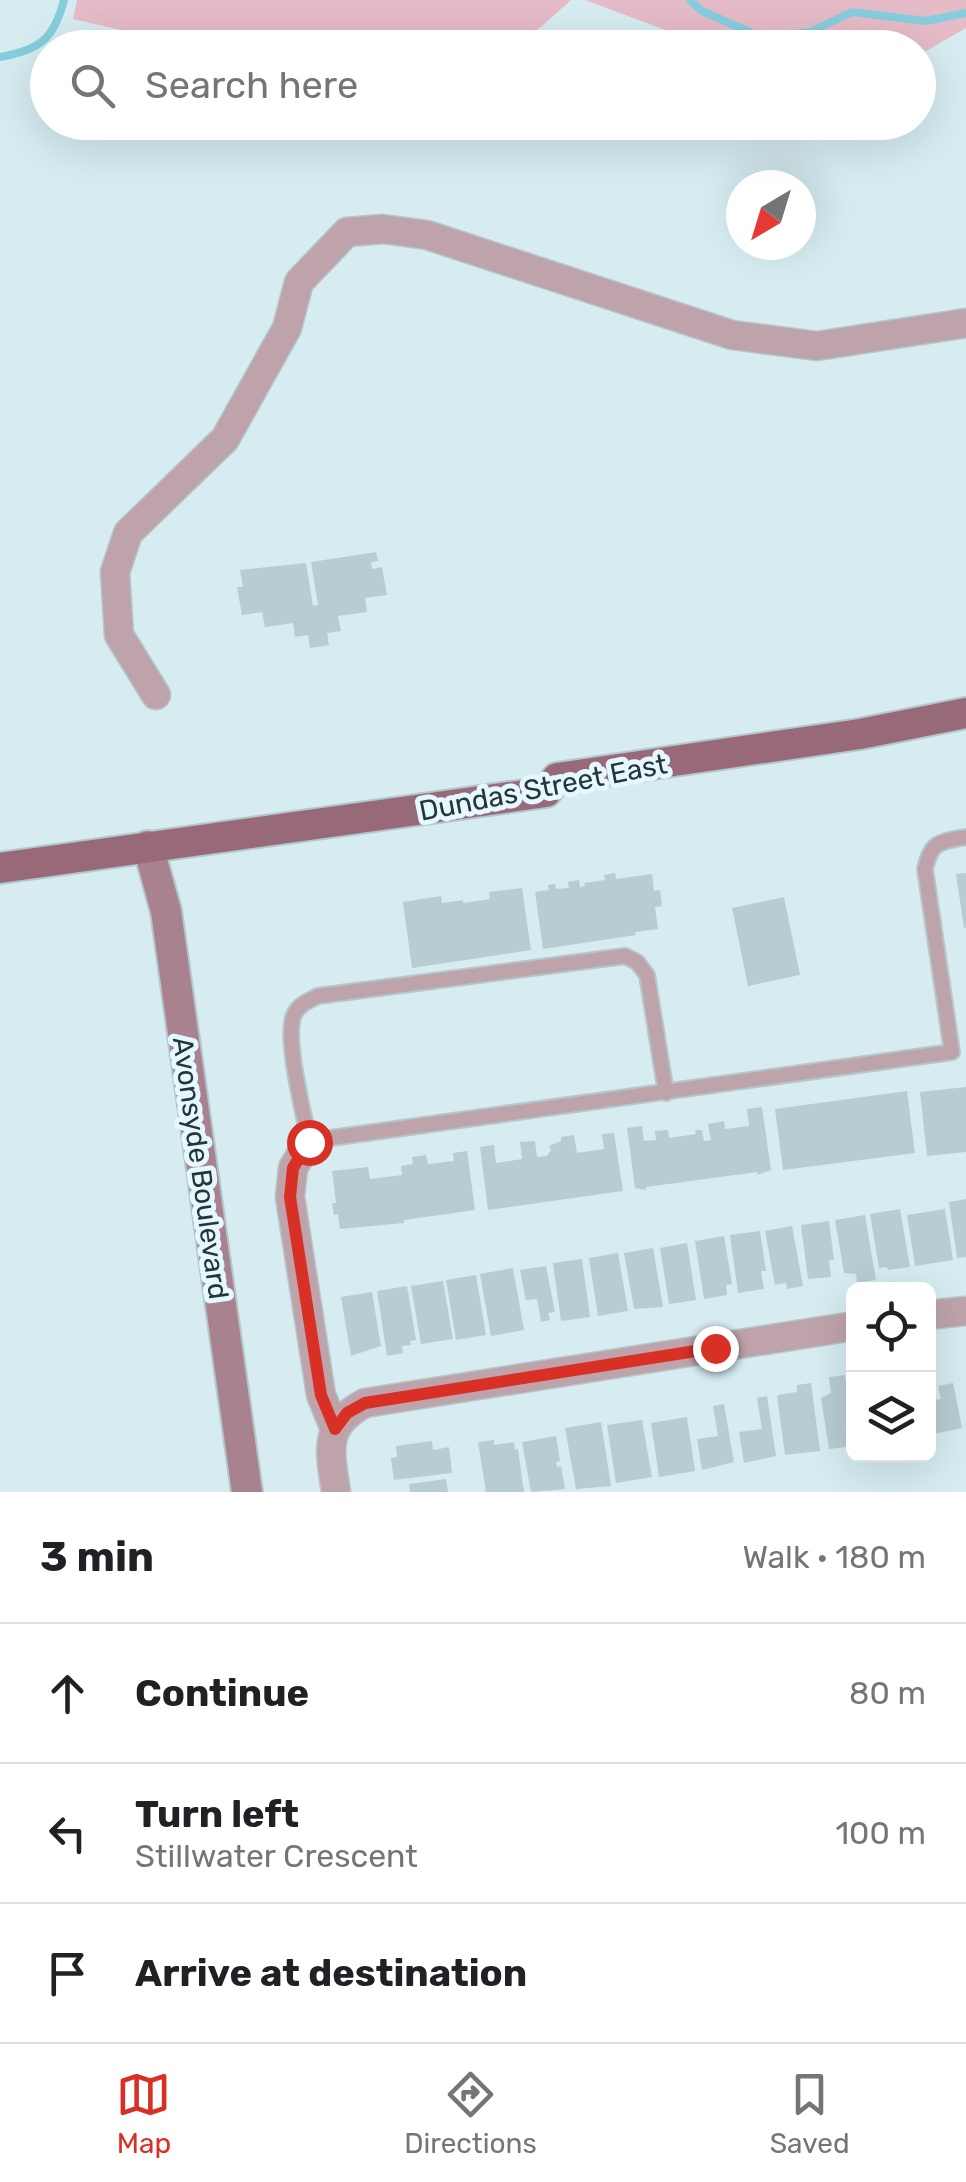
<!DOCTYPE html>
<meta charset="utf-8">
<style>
:root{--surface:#fff;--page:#f6f6f6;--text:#202124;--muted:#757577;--line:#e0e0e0;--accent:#d93025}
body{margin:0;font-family:Rubik,sans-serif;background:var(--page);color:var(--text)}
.controls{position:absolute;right:30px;bottom:30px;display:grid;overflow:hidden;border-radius:15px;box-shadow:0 10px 40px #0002}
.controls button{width:90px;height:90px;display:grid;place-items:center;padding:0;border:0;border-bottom:2px solid var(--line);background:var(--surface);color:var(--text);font:50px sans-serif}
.compass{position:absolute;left:726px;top:170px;width:90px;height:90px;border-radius:50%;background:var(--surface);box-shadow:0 10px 40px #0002;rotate:218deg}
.stop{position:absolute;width:30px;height:30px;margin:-22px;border:8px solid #d93025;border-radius:50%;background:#fff}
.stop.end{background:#d93025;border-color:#fff;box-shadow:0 2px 10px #0008}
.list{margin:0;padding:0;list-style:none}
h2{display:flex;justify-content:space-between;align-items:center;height:130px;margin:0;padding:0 40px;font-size:42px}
h2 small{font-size:32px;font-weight:400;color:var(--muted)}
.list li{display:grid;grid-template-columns:65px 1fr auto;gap:30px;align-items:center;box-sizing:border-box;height:140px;padding:0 40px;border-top:2px solid var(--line)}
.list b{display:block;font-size:38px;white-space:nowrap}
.list p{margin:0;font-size:32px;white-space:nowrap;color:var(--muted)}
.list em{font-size:32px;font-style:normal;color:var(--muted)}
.icon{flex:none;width:55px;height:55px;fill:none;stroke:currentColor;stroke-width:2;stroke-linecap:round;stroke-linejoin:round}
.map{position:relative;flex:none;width:966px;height:1492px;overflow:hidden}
.search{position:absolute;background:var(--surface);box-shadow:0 10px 40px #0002;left:30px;right:30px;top:30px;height:110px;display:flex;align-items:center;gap:25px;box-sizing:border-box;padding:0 35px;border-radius:55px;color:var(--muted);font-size:38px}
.sheet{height:550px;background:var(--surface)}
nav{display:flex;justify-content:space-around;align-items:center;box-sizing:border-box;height:140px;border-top:2px solid var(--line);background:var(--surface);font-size:28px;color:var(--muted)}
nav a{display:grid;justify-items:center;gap:5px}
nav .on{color:var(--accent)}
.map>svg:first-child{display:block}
.green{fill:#e6bbc8}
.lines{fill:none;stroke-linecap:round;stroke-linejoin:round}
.stream{stroke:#86cddd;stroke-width:8}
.building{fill:#b7cdd2}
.lane-casing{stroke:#b4c7cb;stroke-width:18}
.street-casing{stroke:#b4c7cb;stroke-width:31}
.secondary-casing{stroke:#b4c7cb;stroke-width:34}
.primary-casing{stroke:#b4c7cb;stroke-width:34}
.lane{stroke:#bea3ab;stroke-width:14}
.street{stroke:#bea3ab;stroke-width:28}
.secondary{stroke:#a8828e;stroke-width:30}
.primary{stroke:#986a79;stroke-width:30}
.route{stroke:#d93025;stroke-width:12}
.labels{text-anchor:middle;stroke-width:10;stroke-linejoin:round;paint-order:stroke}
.street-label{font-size:28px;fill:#2a3335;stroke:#e3f9ff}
</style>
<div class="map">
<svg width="966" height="1492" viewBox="0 0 966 1492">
<rect width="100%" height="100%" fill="#d6ecf1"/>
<g class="green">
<path d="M77 0H571L524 42 186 45 73 19Z"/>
<path d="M585 0H966V28L919 55 918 48 711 47Z"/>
</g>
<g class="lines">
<g class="stream">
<path d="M690 0 702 11 761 37 810 32 852 12 926 21 966 13"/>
<path d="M0 57C40 50 54 39 64 0"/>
</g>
</g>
<g class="building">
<path d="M376 552 378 561 371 562 372 569 382 567 387 595 365 598 367 612 338 616 341 631 327 633 329 645 310 648 308 635 295 637 293 623 265 627 262 612 242 615 237 587H243L240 570 306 563 313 606 318 605 311 562Z"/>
<path d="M615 873 616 879 652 874 654 891 660 890 662 906 655 907 658 929 635 932 636 935 543 949 535 892 549 890 548 885 555 884 556 889 569 888 568 882 579 880 580 887 585 886 584 883 605 880 604 875Z"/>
<path d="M966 873V928H964L956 874Z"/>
<path d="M522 888 531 950 412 968 403 902 441 896 442 903 463 900V903L490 899 489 892Z"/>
<path d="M784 897 800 975 748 986 732 908Z"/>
<path d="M966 1087V1152L927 1156 920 1092Z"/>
<path d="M907 1091 915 1153 783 1170 775 1109Z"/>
<path d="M762 1107 771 1170 757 1175V1172L646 1187V1190L635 1188 627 1128 642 1126 644 1141 656 1140 655 1131 668 1130 669 1138 696 1134 695 1130H702L704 1141 711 1140 708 1124 724 1121 725 1129 749 1126 747 1109Z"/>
<path d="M614 1133 623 1191 488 1210 480 1147 494 1145 496 1163 522 1159 520 1142 535 1141 537 1157 547 1156 551 1150 549 1146 561 1141V1137L574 1135 577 1153 604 1149 602 1134Z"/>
<path d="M467 1151 475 1210 404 1220V1223L340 1229 338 1214 334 1215 332 1203H336L332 1171 368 1167 370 1179 402 1175 401 1166 413 1164 412 1157 426 1155 428 1164 454 1161 453 1153Z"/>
<path d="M966 1199V1257L957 1258 949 1202Z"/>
<path d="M900 1209 910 1267 888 1270 887 1267 879 1268 870 1214Z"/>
<path d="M945 1209 953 1260 915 1266 907 1215Z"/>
<path d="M865 1215 876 1280 857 1283 856 1274 844 1273 835 1220Z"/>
<path d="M829 1221 834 1260H829L831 1277 808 1279 801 1225Z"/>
<path d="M792 1226 803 1286 787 1289 786 1283 775 1285 765 1231Z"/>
<path d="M760 1231 766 1271H761L764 1289 738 1293 730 1235Z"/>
<path d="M724 1236 732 1284 726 1285 727 1295 704 1299 695 1241Z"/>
<path d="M687 1243 696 1300 669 1304 660 1248Z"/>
<path d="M653 1248 663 1307 634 1309 624 1253Z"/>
<path d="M618 1253 628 1311 598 1316 589 1258Z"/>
<path d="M582 1259 590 1317 561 1321 553 1263Z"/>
<path d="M546 1266 555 1312 548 1313 550 1320 541 1322 537 1299 526 1300 520 1270Z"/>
<path d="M513 1268 524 1330 491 1336 480 1274Z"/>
<path d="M476 1275 486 1335 456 1340 446 1280Z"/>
<path d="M443 1281 453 1339 421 1344 411 1286Z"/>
<path d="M407 1286 416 1340 410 1341 411 1345 402 1346 403 1353 387 1356 377 1291Z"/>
<path d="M372 1292 381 1346 351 1356 341 1297Z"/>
<path d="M845 1375 854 1446 829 1449 821 1398 831 1393 829 1377Z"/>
<path d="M811 1383 820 1451 785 1455 777 1395 797 1392V1385Z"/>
<path d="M953 1383 962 1428 934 1434 928 1401 941 1399 938 1386Z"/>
<path d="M767 1396 776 1456 744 1463 739 1432 762 1429 757 1398Z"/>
<path d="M724 1404 734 1462 702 1470 697 1439 718 1436 713 1406Z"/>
<path d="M687 1417 695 1471 659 1477 651 1423Z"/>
<path d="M642 1420 652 1477 616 1483 607 1425Z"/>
<path d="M601 1422 611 1486 576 1489 565 1428Z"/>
<path d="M556 1436 560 1461 556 1462 557 1467 561 1466 565 1489 531 1492 522 1442Z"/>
<path d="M494 1440V1445L514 1442 515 1450 518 1449 524 1492H486L478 1442Z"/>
<path d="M432 1441 433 1450 449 1447 452 1473 394 1480 391 1458 397 1457 396 1446Z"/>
<path d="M446 1479 448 1492H410L409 1484Z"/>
</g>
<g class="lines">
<g class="lane-casing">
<path id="lane" d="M666 1093 647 975 637 962 625 956 318 996C308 1001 298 1005 294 1015 284 1038 304 1114 309 1141L952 1052 925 869C931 841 940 842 966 837"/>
</g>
<g class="street-casing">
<g id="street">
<path d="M156 695 119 635 115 572 128 533 225 439 287 328 299 282 347 232 383 229 427 235 732 335 817 346 966 323"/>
<path d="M309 1141 293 1168 290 1197 321 1395 335 1429"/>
<path d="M928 1315 966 1311"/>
<path d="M336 1492C330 1450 322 1426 365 1403L854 1326"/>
</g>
</g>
<g class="secondary-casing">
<path id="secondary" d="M148 846 166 911 247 1492"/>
</g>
<g class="primary-casing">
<path id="primary" d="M0 868 546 792 557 778 860 734 966 713"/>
</g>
<use href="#lane" class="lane"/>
<use href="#street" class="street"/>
<use href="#secondary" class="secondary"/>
<use href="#primary" class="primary"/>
</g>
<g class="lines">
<path class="route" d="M309 1142 293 1168 290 1197 321 1395 335 1429 347 1413 365 1403 715 1348"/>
</g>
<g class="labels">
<g class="street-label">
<text transform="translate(543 787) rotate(-11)" y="10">Dundas Street East</text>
<text transform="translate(201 1168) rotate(82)" y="10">Avonsyde Boulevard</text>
</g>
</g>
</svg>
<div class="controls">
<button><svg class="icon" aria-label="locate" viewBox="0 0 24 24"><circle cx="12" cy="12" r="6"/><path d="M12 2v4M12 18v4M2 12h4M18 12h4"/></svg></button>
<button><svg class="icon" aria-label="layers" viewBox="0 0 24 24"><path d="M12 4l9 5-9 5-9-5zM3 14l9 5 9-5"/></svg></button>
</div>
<svg class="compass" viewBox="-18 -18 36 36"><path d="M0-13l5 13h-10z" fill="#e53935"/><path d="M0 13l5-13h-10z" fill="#757577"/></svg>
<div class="stop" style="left:309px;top:1142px"></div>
<div class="stop end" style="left:715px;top:1348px"></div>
<div class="search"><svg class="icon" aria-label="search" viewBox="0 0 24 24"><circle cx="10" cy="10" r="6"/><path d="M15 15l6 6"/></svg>Search here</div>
</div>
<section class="sheet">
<h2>3 min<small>Walk · 180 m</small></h2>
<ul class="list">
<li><svg class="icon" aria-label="ahead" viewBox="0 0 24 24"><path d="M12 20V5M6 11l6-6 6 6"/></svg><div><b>Continue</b></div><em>80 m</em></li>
<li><svg class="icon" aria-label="left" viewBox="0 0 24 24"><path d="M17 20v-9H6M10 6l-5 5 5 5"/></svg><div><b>Turn left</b><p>Stillwater Crescent</p></div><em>100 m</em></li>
<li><svg class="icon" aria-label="arrive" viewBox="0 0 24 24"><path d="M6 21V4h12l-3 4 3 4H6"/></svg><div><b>Arrive at destination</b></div></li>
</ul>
</section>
<nav>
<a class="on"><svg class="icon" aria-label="map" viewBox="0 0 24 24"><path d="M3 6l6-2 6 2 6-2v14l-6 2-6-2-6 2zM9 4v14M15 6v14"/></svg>Map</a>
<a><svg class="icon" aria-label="directions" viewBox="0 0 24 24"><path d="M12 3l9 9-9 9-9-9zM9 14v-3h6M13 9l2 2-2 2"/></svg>Directions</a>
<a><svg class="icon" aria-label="saved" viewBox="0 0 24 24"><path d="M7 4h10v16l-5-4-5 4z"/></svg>Saved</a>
</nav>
